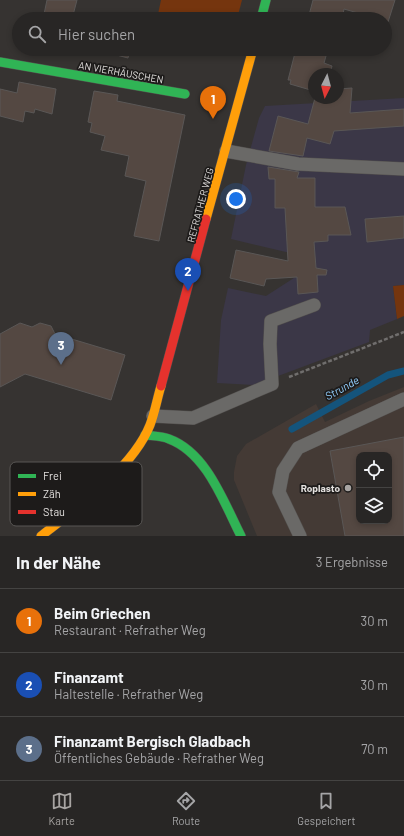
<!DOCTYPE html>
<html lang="de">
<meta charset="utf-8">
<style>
:root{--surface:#282625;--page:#343232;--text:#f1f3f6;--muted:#a5a5a7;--line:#444342;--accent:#a8a5a3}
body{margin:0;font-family:Barlow,sans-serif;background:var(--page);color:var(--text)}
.controls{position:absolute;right:12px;bottom:12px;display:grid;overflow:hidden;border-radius:8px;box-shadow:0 2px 6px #0003}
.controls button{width:36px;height:36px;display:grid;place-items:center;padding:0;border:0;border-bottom:1px solid var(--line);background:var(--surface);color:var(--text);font:20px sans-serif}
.compass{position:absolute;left:308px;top:68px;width:36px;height:36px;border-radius:50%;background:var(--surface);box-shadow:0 2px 6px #0003;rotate:186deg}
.you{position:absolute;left:236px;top:199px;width:14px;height:14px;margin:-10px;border:3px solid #fff;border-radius:50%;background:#1a73e8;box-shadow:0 0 0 6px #1a73e833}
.badge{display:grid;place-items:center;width:26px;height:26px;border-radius:50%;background:var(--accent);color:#fff;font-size:13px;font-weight:700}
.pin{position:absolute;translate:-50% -33px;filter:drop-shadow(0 1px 2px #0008)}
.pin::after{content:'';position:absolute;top:21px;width:14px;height:12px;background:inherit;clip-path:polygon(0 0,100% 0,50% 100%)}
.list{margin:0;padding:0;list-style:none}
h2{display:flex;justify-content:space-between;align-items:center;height:52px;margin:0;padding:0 16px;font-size:17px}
h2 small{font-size:13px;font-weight:400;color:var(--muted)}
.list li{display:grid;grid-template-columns:26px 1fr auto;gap:12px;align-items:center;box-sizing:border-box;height:64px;padding:0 16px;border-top:1px solid var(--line)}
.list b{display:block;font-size:15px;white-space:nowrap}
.list p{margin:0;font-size:13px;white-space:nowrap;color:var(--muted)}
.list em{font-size:13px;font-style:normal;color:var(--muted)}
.icon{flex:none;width:22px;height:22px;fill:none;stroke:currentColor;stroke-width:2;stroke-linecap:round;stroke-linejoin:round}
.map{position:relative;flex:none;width:404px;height:536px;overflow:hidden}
.search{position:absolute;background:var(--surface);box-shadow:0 2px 6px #0003;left:12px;right:12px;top:12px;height:44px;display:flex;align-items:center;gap:10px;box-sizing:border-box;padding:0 14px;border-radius:22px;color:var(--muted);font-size:15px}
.sheet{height:244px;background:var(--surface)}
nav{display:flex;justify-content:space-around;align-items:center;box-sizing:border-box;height:56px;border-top:1px solid var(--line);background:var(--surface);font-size:11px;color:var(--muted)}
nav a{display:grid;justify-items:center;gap:2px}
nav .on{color:var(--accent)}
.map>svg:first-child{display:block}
.commercial{fill:#3b3747}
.built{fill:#443a35;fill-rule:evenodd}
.green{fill:#75350e}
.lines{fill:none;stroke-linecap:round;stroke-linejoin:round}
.stream{stroke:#14547c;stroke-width:7}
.building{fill:#544842;stroke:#5a5756;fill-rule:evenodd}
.lane-casing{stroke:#524f4d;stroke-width:14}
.fast-casing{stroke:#524f4d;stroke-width:10}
.slow-casing{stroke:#524f4d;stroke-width:10}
.jam-casing{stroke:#524f4d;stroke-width:10}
.path{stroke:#706e6d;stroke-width:2.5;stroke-dasharray:4 2;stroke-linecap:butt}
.lane{stroke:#6a6967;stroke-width:13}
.fast{stroke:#30b455;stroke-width:9}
.slow{stroke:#ff9f0a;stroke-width:9}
.jam{stroke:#e5322d;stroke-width:9}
.poi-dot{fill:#a8a5a3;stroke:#1d1b1a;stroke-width:1.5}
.labels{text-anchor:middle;stroke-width:3.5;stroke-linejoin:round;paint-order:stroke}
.street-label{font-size:10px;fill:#e5e2e0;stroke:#1d1b1a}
.poi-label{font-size:10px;font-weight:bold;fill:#e5e2e0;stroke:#1d1b1a;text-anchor:end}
.water-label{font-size:11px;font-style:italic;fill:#93cffe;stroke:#1d1b1a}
.key{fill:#1d1b1a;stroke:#595755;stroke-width:1}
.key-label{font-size:11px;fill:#e5e2e0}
</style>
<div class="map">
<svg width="404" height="536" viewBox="0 0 404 536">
<rect width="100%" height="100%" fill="#363331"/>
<path class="commercial" d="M404 98V285L393 286 397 319 370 330 369 342 254 385 217 383 221 320 228 288 266 296 297 276 296 252H286L231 239 246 165 259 118 265 106Z"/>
<path class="built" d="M404 387V536H257L234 480V472L237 456 246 444 316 404 325 422 369 401ZM359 455H389V521H359Z"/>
<g class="green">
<path d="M161 0H242L237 19H157Z"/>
<path d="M404 285V316L397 319 393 286Z"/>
</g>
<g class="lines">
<path class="stream" d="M292 429 388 375 404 371"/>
</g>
<g class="building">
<path d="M47 0H77L72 19H43Z"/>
<path d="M313 0H395L388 22 385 19H379L344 9 342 19H308Z"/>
<path d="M106 49H130L128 58 105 52Z"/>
<path d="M296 49H328L324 63 332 66 330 74H314V91L290 84 291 80H288Z"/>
<path d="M19 82 56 89 52 114 35 109 34 113 25 111 23 122 0 116V89L17 93Z"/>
<path d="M352 88 350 113 404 109V126L334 131 330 144 307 138 303 156 269 151 278 116 308 124 315 98H338V89Z"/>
<path d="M94 91 118 95 117 101 185 115 159 241 134 236 146 181 125 176 129 156 101 150 105 136 90 132 92 123 88 122Z"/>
<path d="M268 167 299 172 297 178H315V207H345L351 235H328V241L314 242 316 268 327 270 326 275H317L318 292 298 294 297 277 266 279 264 286 230 278 236 250 288 261 285 208H275V179H269Z"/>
<path d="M404 216V238L367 242 365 219Z"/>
<path d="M20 323 32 327 40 323 51 326 55 334 125 355 111 400 25 374 0 387V334Z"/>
<path d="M404 437V536H345L330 451ZM359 455H389V521H359Z"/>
</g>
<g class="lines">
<g class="lane-casing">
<g id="lane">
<path d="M226 151 298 164 404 169"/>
<path d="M153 416 193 418 272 384 270 344 271 321 314 305"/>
<path d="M300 536 279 492 283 471 298 448 404 399"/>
</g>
</g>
<g class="fast-casing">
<g id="fast">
<path d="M261 19 266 0"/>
<path d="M0 62 185 94"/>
<path d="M145 435C153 436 162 436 169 439 207 453 224 503 241 536"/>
</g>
</g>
<g class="slow-casing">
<g id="slow">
<path d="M206 219 253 49"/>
<path d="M41 536C77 508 133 468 150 425 155 412 157 399 161 386"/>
</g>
</g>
<g class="jam-casing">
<path id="jam" d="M161 386 206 219"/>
</g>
<path class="path" d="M289 377 404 332"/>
<use href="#lane" class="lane"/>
<use href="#fast" class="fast"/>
<use href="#slow" class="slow"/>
<use href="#jam" class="jam"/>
</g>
<circle class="poi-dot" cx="348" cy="488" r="4"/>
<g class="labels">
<g class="street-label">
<text transform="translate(121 72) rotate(10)" y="4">AN VIERHÄUSCHEN</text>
<text transform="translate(200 205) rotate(-75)" y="4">REFRATHER WEG</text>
</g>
<g class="poi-label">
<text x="340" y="492">Roplasto</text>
</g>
<g class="water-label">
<text transform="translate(342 388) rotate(-29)" y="4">Strunde</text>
</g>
</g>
<rect x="10" y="462" width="132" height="64" rx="6" class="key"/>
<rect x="18" y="474" width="18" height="4" fill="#30b455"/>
<rect x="18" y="492" width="18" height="4" fill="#ff9f0a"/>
<rect x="18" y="510" width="18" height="4" fill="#e5322d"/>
<g class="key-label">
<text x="43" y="480">Frei</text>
<text x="43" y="498">Zäh</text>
<text x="43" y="516">Stau</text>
</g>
</svg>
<div class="controls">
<button><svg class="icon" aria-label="locate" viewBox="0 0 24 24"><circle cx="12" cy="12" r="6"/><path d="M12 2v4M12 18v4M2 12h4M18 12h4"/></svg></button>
<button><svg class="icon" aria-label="layers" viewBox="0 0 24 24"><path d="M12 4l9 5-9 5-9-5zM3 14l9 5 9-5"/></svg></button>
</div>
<svg class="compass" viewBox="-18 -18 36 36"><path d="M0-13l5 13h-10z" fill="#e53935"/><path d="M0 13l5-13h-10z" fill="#a5a5a7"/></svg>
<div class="you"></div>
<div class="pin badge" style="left:213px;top:119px;background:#e8710a">1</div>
<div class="pin badge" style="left:188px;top:291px;background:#1a4fb4">2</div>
<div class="pin badge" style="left:61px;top:365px;background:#5c6f8a">3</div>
<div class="search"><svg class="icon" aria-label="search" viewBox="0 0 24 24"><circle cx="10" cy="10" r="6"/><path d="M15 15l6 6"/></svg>Hier suchen</div>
</div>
<section class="sheet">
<h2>In der Nähe<small>3 Ergebnisse</small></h2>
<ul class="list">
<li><span class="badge" style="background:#e8710a">1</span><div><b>Beim Griechen</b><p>Restaurant · Refrather Weg</p></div><em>30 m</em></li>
<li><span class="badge" style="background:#1a4fb4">2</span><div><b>Finanzamt</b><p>Haltestelle · Refrather Weg</p></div><em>30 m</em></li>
<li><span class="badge" style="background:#5c6f8a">3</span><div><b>Finanzamt Bergisch Gladbach</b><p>Öffentliches Gebäude · Refrather Weg</p></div><em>70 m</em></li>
</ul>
</section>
<nav>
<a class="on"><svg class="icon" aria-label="map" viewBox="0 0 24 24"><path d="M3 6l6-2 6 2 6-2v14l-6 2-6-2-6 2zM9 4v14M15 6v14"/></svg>Karte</a>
<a><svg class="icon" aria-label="directions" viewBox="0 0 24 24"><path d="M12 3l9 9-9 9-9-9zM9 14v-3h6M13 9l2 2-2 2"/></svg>Route</a>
<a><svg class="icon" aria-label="saved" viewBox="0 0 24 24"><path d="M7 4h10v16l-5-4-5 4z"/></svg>Gespeichert</a>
</nav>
